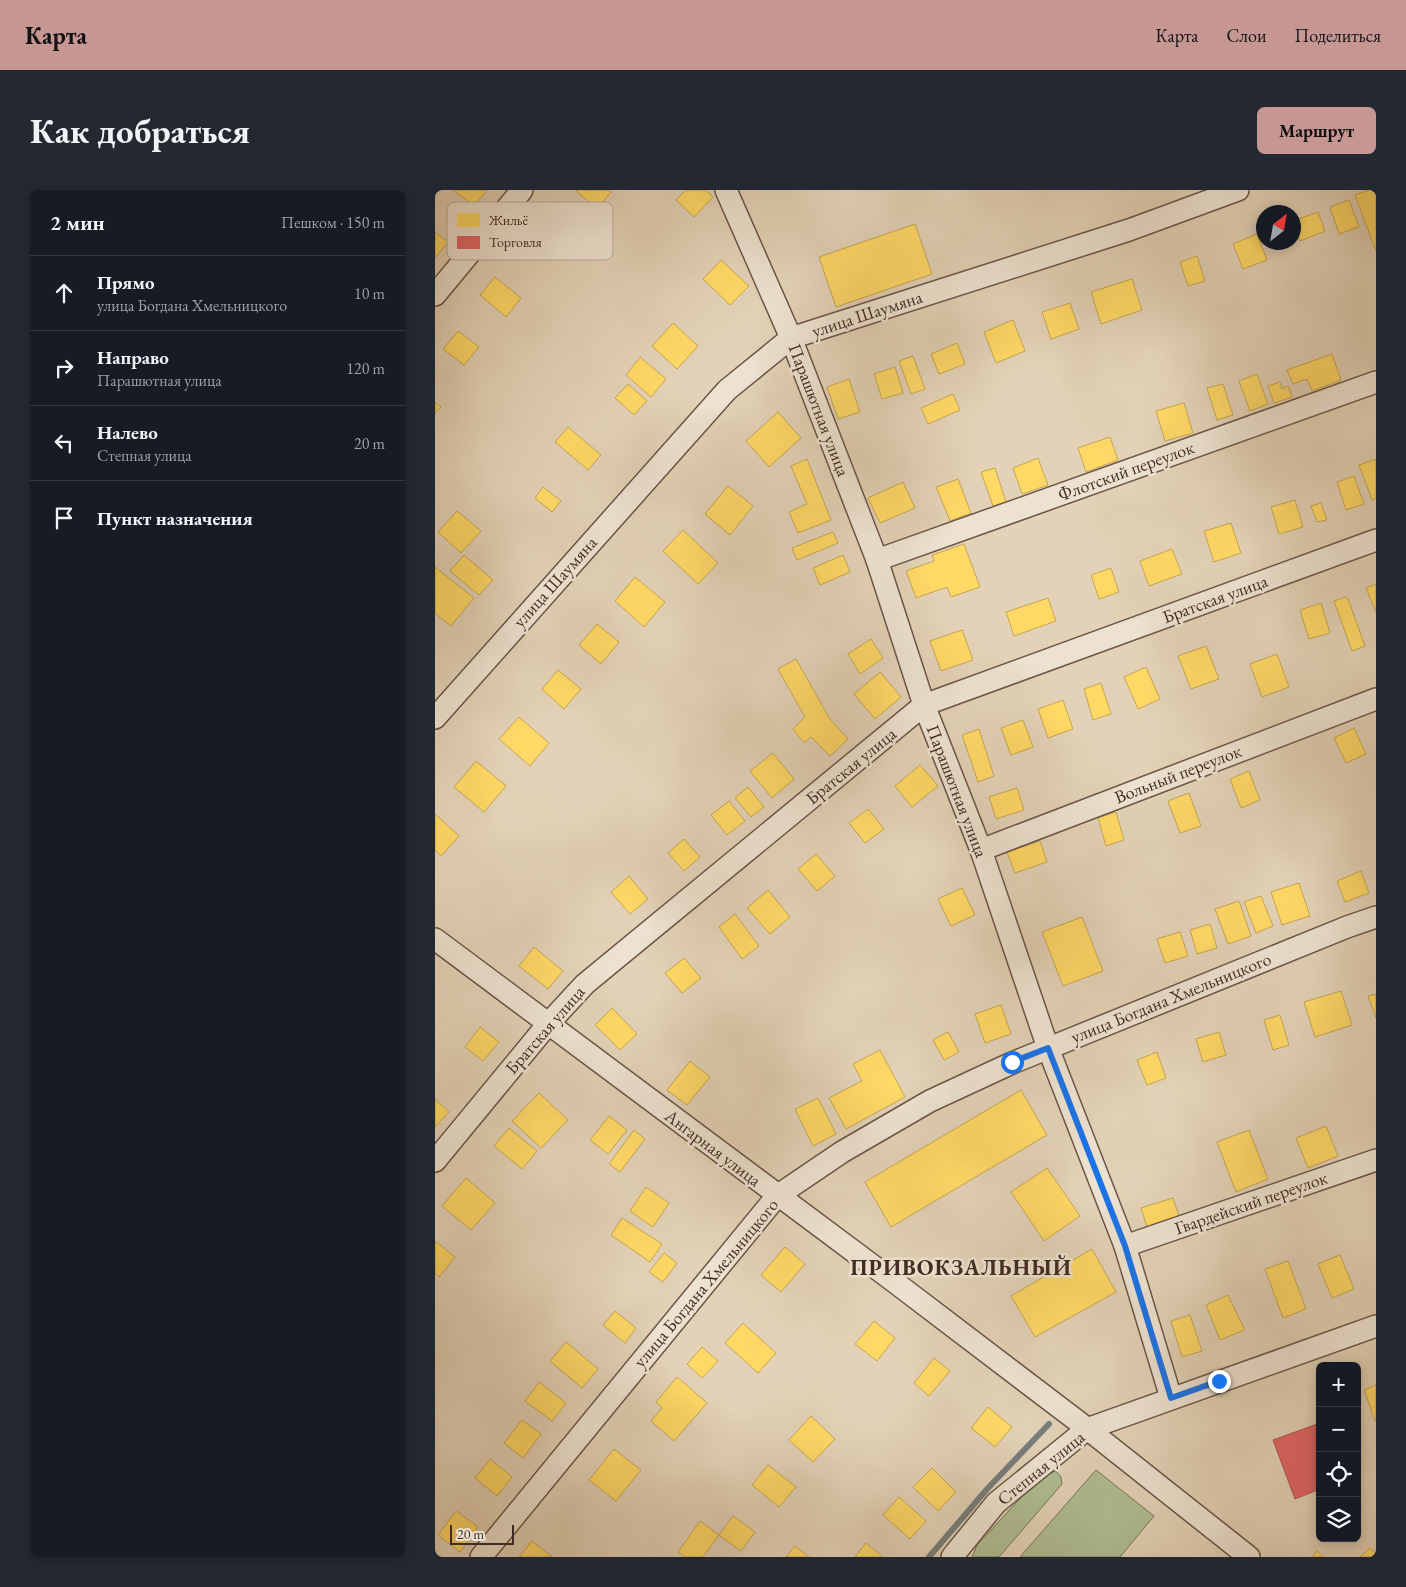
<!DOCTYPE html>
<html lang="ru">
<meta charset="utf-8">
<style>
:root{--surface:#171b24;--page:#242831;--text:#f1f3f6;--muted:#9ea1a6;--line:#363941;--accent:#c59692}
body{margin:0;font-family:"EB Garamond",serif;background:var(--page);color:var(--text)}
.controls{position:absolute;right:15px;bottom:15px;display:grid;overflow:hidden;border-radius:8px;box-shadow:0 2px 12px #0003}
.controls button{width:45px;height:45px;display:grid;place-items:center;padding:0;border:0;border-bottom:1px solid var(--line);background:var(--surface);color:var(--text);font:25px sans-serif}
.compass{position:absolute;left:821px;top:15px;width:45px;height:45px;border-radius:50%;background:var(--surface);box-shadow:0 2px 12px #0003;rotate:31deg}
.scale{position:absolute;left:15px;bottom:12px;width:64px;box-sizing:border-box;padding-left:5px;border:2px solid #422b22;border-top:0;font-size:14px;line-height:18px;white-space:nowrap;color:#422b22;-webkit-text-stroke:4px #ede2d0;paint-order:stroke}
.stop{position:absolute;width:15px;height:15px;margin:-11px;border:4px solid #1a73e8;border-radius:50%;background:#fff}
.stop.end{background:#1a73e8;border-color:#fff;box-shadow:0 1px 5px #0008}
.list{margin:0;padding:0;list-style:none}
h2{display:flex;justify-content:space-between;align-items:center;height:65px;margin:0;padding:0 20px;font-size:21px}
h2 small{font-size:16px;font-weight:400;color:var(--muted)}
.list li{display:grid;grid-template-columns:32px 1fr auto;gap:15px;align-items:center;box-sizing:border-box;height:75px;padding:0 20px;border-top:1px solid var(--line)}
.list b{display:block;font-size:19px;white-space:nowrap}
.list p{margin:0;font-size:16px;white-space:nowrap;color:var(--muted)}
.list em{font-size:16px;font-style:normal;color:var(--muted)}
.icon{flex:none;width:28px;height:28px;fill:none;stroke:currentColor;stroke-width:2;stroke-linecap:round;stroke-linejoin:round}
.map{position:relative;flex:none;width:941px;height:1367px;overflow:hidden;border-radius:8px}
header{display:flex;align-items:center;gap:30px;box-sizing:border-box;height:70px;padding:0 25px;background:var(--accent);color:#111}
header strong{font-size:24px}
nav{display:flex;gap:28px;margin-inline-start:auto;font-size:18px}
.intro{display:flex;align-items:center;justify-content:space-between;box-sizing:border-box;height:120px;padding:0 30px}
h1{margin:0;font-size:35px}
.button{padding:12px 22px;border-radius:8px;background:var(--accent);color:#111;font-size:18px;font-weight:700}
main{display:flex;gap:30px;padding:0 30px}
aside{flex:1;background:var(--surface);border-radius:8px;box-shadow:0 2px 12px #0003}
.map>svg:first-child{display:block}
.green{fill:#afbd92;stroke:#78745a}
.homes{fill:#ffd966;stroke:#c6a552}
.shops{fill:#e06666;stroke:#b15452}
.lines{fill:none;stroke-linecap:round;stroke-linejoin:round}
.stream{stroke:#767e7c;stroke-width:6}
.minor-casing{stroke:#6a5547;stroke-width:24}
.minor{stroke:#ede2d0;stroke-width:21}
.route{stroke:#1a73e8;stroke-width:6}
.labels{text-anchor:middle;stroke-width:5;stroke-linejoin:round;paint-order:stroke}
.street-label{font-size:18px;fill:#422b22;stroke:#ede2d0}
.district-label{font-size:22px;font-weight:bold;letter-spacing:1px;fill:#422b22;stroke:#ede2d0}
.key{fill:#ede2d0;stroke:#baab9c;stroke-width:1}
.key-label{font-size:14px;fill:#422b22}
</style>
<header>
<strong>Карта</strong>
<nav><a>Карта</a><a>Слои</a><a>Поделиться</a></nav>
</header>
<div class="intro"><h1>Как добраться</h1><a class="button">Маршрут</a></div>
<main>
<aside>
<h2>2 мин<small>Пешком · 150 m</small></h2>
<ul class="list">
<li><svg class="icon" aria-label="ahead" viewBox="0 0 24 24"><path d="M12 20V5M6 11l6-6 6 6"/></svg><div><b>Прямо</b><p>улица Богдана Хмельницкого</p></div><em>10 m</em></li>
<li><svg class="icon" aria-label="right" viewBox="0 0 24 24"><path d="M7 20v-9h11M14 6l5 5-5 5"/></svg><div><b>Направо</b><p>Парашютная улица</p></div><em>120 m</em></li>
<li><svg class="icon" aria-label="left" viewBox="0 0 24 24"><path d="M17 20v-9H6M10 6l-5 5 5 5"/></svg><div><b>Налево</b><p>Степная улица</p></div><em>20 m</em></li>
<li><svg class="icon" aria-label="arrive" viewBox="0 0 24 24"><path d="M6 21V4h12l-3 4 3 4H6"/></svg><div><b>Пункт назначения</b></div></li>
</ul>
</aside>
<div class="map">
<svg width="941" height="1367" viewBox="0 0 941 1367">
<rect width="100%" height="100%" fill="#e3d2b7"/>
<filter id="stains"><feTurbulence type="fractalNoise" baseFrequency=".004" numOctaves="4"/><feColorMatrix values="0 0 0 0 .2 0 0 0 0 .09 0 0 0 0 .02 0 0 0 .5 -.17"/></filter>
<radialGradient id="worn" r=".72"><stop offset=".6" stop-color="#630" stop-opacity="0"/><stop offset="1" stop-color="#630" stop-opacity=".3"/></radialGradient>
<g class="green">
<path d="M661 1280 719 1326 685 1367H585Z"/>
<path d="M621 1281 626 1287 627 1294 564 1367H537L542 1355 605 1287Z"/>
</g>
<g class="homes">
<path d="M18 0H52L39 16Z"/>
<path d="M140 0H174L176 2 162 19Z"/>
<path d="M251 0H271L278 7 259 27 241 10Z"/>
<path d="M934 0H941V61L920 5Z"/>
<path d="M914 10 924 37 904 44 895 17Z"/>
<path d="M883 22 890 41 865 51 858 31Z"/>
<path d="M480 34 497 84 401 117 384 67Z"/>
<path d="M0 42 13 52 0 68Z"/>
<path d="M822 44 832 70 808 79 798 54Z"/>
<path d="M762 66 770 91 753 96 745 72Z"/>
<path d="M286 70 314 96 295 115 268 89Z"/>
<path d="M60 87 86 108 71 127 45 105Z"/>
<path d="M697 89 707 120 666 134 656 102Z"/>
<path d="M635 113 644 139 616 149 607 122Z"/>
<path d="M578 130 590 161 561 173 549 142Z"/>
<path d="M238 133 263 156 242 179 217 156Z"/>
<path d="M23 141 44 157 29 175 8 159Z"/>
<path d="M522 153 530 174 504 184 496 164Z"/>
<path d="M897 164 906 190 877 201 872 189 858 194 852 180Z"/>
<path d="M478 166 490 199 476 204 464 171Z"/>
<path d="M205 167 231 189 216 207 191 185Z"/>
<path d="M460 177 468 203 447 209 439 184Z"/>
<path d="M822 184 833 214 815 221 804 191Z"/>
<path d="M414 189 425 222 403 229 392 197Z"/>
<path d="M845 192 847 199 853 196 857 207 839 213 833 196Z"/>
<path d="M193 194 212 211 199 225 180 208Z"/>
<path d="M788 194 798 225 782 230 772 198Z"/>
<path d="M518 204 525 220 493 234 486 218Z"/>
<path d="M0 212 6 217 0 223Z"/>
<path d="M749 213 758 243 730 251 721 221Z"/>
<path d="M343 222 366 248 334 277 311 251Z"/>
<path d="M133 237 166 265 153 280 120 252Z"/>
<path d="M675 247 683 270 651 282 643 258Z"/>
<path d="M603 268 613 295 587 304 578 278Z"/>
<path d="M372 269 396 330 363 343 354 322 372 314 356 276Z"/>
<path d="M941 269V308L937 310 924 275Z"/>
<path d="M560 278 571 312 558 316 546 282Z"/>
<path d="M919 286 929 314 911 320 902 292Z"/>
<path d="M523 289 536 323 515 331 501 297Z"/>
<path d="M468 292 480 318 445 333 433 308Z"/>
<path d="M293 296 318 316 295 345 270 324Z"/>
<path d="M108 297 126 311 117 322 100 308Z"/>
<path d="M860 310 868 337 844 344 836 317Z"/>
<path d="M886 313 892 330 882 332 876 316Z"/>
<path d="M22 321 46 341 26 363 3 342Z"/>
<path d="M796 333 806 363 779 372 769 341Z"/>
<path d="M248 340 283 373 263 394 228 361Z"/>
<path d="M398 342 403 353 362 370 357 358Z"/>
<path d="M529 354 545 397 516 407 512 397 481 408 471 381 499 371 497 365Z"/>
<path d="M737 359 747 384 714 396 705 371Z"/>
<path d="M29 365 58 390 44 405 15 381Z"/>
<path d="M408 365 415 382 385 395 378 378Z"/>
<path d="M0 377 39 408 16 436 0 423Z"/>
<path d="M676 378 684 402 664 409 656 385Z"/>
<path d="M200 387 230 412 209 437 180 411Z"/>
<path d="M941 394V422L931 398Z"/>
<path d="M910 407 913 409 930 456 917 461 899 411Z"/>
<path d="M613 408 621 431 579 446 571 422Z"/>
<path d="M886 413 895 443 874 449 865 420Z"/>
<path d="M162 434 184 452 166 474 144 455Z"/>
<path d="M527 440 538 470 506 481 495 451Z"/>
<path d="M436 449 448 468 425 484 413 464Z"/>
<path d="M771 456 784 489 756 499 743 466Z"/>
<path d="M842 464 854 497 827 507 815 474Z"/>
<path d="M361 469 395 529 413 549 395 566 376 547 369 553 358 539 370 527 343 479Z"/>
<path d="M711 477 725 509 703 519 689 487Z"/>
<path d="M123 480 146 499 129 519 107 499Z"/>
<path d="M445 482 466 507 440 529 419 504Z"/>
<path d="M666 493 676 524 658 530 649 499Z"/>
<path d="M628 510 638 539 613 548 603 519Z"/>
<path d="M84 527 114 553 95 576 64 549Z"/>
<path d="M588 530 598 557 576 565 566 538Z"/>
<path d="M919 538 931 564 911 573 899 548Z"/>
<path d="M544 539 559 586 543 592 527 545Z"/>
<path d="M338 563 359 589 337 608 315 581Z"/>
<path d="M41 571 71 596 49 622 19 597Z"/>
<path d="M485 575 503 596 477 617 460 596Z"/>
<path d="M814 581 825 610 806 618 795 589Z"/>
<path d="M313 597 329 617 316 627 300 608Z"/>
<path d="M582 598 589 620 561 629 554 607Z"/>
<path d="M754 603 766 636 745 643 733 611Z"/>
<path d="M294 611 310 631 292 645 276 625Z"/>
<path d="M433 619 449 639 430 653 414 633Z"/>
<path d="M681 622 689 650 671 656 663 628Z"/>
<path d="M0 624 24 646 6 666 0 660Z"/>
<path d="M249 649 265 667 249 681 233 663Z"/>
<path d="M605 651 612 672 580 683 572 662Z"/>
<path d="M381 664 400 686 382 701 363 679Z"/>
<path d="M926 681 934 703 910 712 902 691Z"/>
<path d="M194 686 213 709 195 724 176 702Z"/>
<path d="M864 693 875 726 847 735 836 702Z"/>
<path d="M527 698 540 725 516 736 503 709Z"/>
<path d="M333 700 355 727 335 744 312 718Z"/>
<path d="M826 706 838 736 821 743 809 712Z"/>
<path d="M804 711 816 746 793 754 780 719Z"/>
<path d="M300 724 324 756 307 769 284 737Z"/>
<path d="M647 727 668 781 628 796 607 742Z"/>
<path d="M775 734 782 758 762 764 755 740Z"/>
<path d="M745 742 753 766 730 773 722 749Z"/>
<path d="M99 757 128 781 113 799 84 776Z"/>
<path d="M249 768 266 788 247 803 230 783Z"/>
<path d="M906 801 917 835 880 847 869 812Z"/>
<path d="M941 804V828L933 806Z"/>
<path d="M566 815 576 844 550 853 540 824Z"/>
<path d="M177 818 202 844 185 860 160 835Z"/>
<path d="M845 825 854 855 838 860 829 830Z"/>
<path d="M45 837 64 852 48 871 30 857Z"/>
<path d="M513 842 524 862 509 870 498 850Z"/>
<path d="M784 842 791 865 768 872 761 849Z"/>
<path d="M445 860 470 907 411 939 394 908 427 891 418 874Z"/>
<path d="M722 862 731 888 712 895 702 870Z"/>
<path d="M255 871 275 887 252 915 232 900Z"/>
<path d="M586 900 612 945 456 1037 430 992Z"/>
<path d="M104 903 133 930 106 958 77 931Z"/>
<path d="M383 908 401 944 378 956 360 919Z"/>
<path d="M0 909 14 922 0 937Z"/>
<path d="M174 926 192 940 173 964 155 950Z"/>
<path d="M891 936 903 966 873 978 861 948Z"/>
<path d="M74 938 102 961 87 979 59 956Z"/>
<path d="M199 940 210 949 185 982 174 974Z"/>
<path d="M814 940 833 989 801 1002 782 952Z"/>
<path d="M612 978 645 1026 609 1051 576 1002Z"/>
<path d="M31 988 60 1013 36 1040 7 1016Z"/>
<path d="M211 997 234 1013 218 1037 195 1021Z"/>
<path d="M738 1008 744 1026 712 1037 706 1018Z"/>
<path d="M187 1028 227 1054 215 1072 176 1045Z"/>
<path d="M0 1051 20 1067 4 1087 0 1083Z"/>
<path d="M350 1057 370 1074 346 1102 326 1085Z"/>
<path d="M657 1059 681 1102 600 1147 576 1106Z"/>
<path d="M229 1063 242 1073 228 1092 214 1082Z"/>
<path d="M905 1065 919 1099 897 1108 883 1074Z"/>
<path d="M853 1071 871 1119 848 1128 830 1079Z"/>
<path d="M793 1105 810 1140 785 1150 771 1115Z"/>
<path d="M180 1121 201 1138 190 1153 168 1135Z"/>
<path d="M755 1125 767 1161 747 1167 736 1131Z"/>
<path d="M439 1131 460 1148 442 1171 420 1154Z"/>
<path d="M308 1133 341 1163 323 1183 290 1153Z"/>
<path d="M131 1152 163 1179 147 1198 115 1171Z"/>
<path d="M267 1157 283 1171 267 1188 252 1174Z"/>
<path d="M499 1168 515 1181 494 1206 479 1193Z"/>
<path d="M242 1187 272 1213 239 1251 216 1231 227 1218 221 1212Z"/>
<path d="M104 1192 131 1213 117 1231 90 1211Z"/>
<path d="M941 1195V1230L940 1231 929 1200Z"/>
<path d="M553 1217 577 1237 560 1257 536 1238Z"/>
<path d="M376 1226 400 1249 378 1272 354 1250Z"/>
<path d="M87 1230 106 1244 88 1268 69 1253Z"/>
<path d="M179 1259 206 1280 181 1311 154 1290Z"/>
<path d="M55 1269 77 1287 62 1306 40 1288Z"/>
<path d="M333 1275 361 1297 344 1317 317 1295Z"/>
<path d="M497 1278 521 1302 503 1321 478 1297Z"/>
<path d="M464 1307 491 1331 475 1349 448 1325Z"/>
<path d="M21 1321 43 1337 25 1362 3 1345Z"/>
<path d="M298 1326 320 1342 306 1361 284 1345Z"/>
<path d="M265 1331 284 1345 268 1367H250L243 1362Z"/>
<path d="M97 1351 117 1367H84Z"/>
<path d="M431 1353 448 1367H420Z"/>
<path d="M360 1356 374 1367H351Z"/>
<path d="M935 1358 941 1364V1367H925Z"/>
<path d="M882 1361 889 1367H877Z"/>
</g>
<path class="shops" d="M885 1233V1299L860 1309 838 1250Z"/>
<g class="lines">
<path class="stream" d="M494 1367 553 1298 614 1234"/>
<g class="minor-casing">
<g id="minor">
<path d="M291 0 356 148 442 370 489 515 546 660 613 858 690 1056 736 1208"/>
<path d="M0 105 87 0"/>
<path d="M442 370 941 192"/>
<path d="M0 528 292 200 356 148 694 40 803 0"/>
<path d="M546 660 941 509"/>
<path d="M0 749 457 1090 645 1233 814 1367"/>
<path d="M0 971 113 834 150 794 489 515 941 350"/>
<path d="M690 1056 941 970"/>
<path d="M46 1367 342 1006 407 962 495 911 577 873 912 737 941 727"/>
<path d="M517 1367 561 1313 652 1239 941 1136"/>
</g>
</g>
<use href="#minor" class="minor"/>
</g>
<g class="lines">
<path class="route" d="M577 872 613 858 690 1056 736 1208 784 1191"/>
</g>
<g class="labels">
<g class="street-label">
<text transform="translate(432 124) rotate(-18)" y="6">улица Шаумяна</text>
<text transform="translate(384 220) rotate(69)" y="6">Парашютная улица</text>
<text transform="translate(691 281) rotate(-20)" y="6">Флотский переулок</text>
<text transform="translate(120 392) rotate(-48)" y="6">улица Шаумяна</text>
<text transform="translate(780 409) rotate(-20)" y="6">Братская улица</text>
<text transform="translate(416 576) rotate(-39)" y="6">Братская улица</text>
<text transform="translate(743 584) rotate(-21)" y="6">Вольный переулок</text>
<text transform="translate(522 601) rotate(69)" y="6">Парашютная улица</text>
<text transform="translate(736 808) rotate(-22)" y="6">улица Богдана Хмельницкого</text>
<text transform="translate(110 840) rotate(-49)" y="6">Братская улица</text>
<text transform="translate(278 958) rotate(37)" y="6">Ангарная улица</text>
<text transform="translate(816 1013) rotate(-19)" y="6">Гвардейский переулок</text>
<text transform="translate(271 1093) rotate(-50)" y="6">улица Богдана Хмельницкого</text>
<text transform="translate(606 1278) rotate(-39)" y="6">Степная улица</text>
</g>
<g class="district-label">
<text x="526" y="1085">ПРИВОКЗАЛЬНЫЙ</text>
</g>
</g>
<rect x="12" y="12" width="166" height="58" rx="8" class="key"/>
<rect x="22" y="23" width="23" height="14" fill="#ffd966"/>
<rect x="22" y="46" width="23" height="13" fill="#e06666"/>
<g class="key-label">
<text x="54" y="35">Жильё</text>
<text x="54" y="57">Торговля</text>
</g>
<rect width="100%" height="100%" filter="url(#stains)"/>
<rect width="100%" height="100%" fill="url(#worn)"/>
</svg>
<div class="controls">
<button>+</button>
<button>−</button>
<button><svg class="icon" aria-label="locate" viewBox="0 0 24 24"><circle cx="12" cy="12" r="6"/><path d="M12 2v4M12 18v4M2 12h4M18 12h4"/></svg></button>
<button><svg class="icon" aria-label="layers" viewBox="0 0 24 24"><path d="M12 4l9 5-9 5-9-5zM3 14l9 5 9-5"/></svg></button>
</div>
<svg class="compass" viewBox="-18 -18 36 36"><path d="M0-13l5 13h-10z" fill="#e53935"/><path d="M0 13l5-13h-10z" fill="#9ea1a6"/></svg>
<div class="scale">20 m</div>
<div class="stop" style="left:577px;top:872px"></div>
<div class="stop end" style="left:784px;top:1191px"></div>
</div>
</main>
